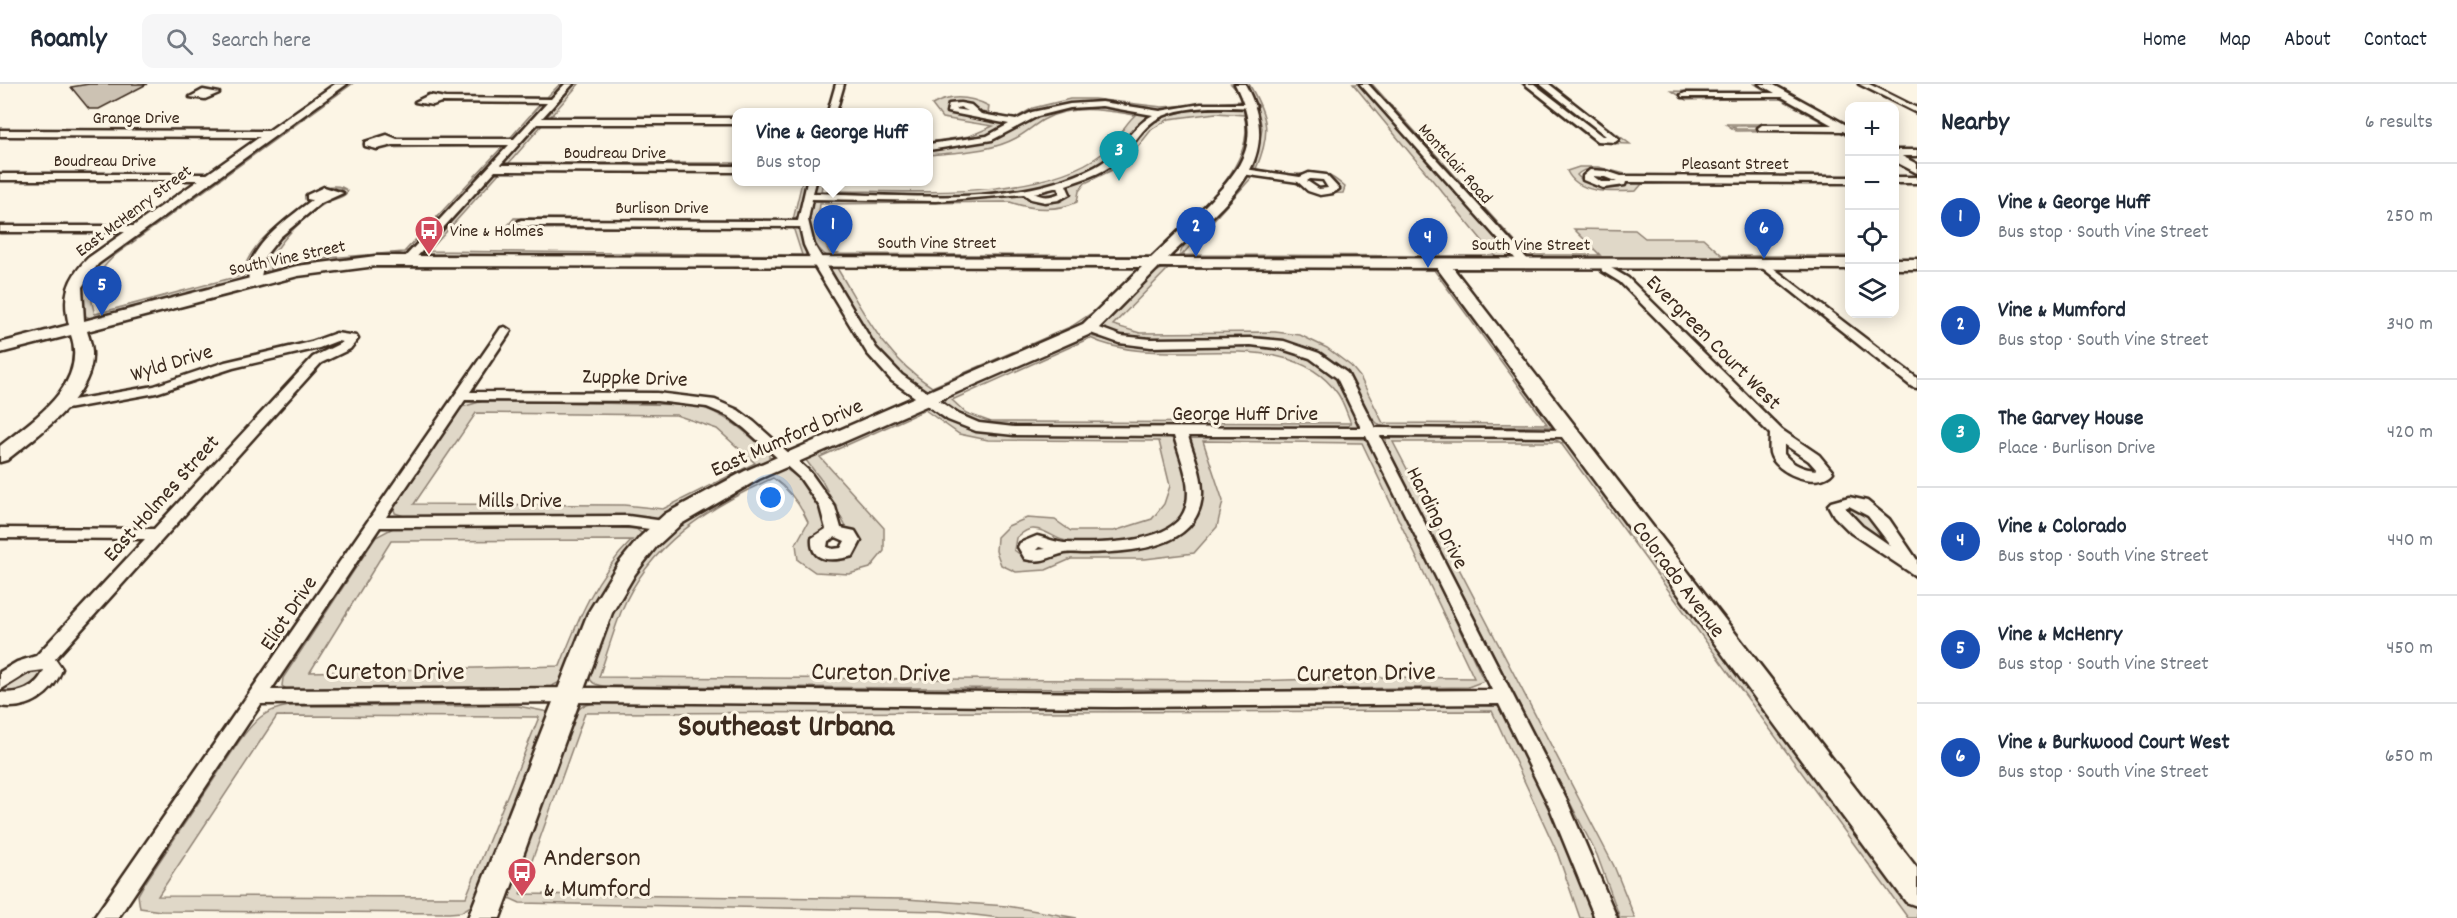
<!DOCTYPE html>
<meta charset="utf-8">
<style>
:root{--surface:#fff;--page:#f6f6f7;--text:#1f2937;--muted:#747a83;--line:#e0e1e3;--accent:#db2777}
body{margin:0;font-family:Dekko,sans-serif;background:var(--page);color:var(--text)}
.controls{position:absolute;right:18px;top:18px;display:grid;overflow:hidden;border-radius:12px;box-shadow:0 3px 15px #0003}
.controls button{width:54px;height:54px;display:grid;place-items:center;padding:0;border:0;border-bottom:2px solid var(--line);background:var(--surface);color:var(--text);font:30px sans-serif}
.you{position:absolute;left:771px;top:414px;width:21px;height:21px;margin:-15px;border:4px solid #fff;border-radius:50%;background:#1a73e8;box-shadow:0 0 0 9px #1a73e833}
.badge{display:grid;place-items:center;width:39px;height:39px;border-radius:50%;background:var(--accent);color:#fff;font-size:20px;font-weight:700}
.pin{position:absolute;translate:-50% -50px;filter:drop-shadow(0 2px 3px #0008)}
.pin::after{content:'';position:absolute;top:32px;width:21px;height:18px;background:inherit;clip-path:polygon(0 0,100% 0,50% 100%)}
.popup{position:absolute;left:732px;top:24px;width:201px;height:78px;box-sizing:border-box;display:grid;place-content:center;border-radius:12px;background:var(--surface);filter:drop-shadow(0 2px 4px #0005);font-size:20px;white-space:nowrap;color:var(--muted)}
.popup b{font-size:22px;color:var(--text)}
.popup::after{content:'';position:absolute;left:50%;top:100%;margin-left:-12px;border:12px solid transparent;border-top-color:var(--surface)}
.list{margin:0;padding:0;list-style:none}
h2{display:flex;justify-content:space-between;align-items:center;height:78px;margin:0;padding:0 24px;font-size:26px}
h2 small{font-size:20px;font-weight:400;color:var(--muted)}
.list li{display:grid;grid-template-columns:39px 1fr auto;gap:18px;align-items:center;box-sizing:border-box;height:108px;padding:0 24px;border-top:2px solid var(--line)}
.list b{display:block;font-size:22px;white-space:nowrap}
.list p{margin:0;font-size:20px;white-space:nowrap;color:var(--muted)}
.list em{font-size:20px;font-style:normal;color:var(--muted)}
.icon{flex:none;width:33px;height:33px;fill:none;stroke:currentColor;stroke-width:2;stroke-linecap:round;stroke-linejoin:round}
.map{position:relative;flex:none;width:1917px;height:834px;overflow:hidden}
header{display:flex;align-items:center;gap:36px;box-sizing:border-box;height:84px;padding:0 30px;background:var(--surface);border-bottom:2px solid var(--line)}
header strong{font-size:28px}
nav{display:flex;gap:33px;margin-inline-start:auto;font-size:21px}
.search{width:420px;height:54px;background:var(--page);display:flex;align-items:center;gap:15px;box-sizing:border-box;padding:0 21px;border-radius:12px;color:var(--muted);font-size:22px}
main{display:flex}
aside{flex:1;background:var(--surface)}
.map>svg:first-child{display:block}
.green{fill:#e0d8c8;stroke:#8e8173;stroke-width:1.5;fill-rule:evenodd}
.building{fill:#ccc2b3;stroke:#3b2a1e;stroke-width:1.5}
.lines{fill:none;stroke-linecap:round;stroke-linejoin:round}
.street-casing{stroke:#3b2a1e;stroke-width:5}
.secondary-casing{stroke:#3b2a1e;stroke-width:5}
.street{fill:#fcf5e5;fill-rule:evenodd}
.secondary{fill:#fcf5e5;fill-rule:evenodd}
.labels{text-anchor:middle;stroke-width:6;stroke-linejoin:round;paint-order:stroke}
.far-street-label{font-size:18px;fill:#3b2a1e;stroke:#fcf5e5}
.far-poi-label{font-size:18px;fill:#3b2a1e;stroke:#fcf5e5;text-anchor:start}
.street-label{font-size:22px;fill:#3b2a1e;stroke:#fcf5e5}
.near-street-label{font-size:27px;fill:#3b2a1e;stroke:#fcf5e5}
.near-poi-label{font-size:27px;fill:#3b2a1e;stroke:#fcf5e5;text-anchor:start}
.near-quarter-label{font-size:32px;font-weight:bold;fill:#3b2a1e;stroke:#fcf5e5}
</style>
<header>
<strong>Roamly</strong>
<div class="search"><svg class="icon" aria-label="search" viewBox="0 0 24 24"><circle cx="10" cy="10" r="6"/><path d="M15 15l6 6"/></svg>Search here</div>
<nav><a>Home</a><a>Map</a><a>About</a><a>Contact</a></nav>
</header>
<main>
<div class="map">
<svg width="1917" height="834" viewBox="0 0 1917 834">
<rect width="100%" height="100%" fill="#fcf5e5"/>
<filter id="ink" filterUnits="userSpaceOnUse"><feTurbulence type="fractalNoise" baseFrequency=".0167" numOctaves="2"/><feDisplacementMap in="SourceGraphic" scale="12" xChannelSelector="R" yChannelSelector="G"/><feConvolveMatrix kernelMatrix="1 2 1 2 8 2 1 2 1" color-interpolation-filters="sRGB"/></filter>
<g filter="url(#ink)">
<g class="green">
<path d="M348 0H352L114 172C96 190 86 204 95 230L243 191C247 159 285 137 307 118L305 111C316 104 338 97 348 107 343 115 335 114 328 118 311 126 266 166 271 186L328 174 404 168 503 62 370 64 363 60C372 51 388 49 399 55L510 54 541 19 429 20 414 18C422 10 437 9 448 14L547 13 560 0H564L553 12 546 14 450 15 436 11 417 16 420 20 442 17 545 19V22L511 55 399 56 388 52 367 58 506 61 508 63 413 164C399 175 328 176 304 181 292 184 275 191 264 186 262 167 309 125 326 116 332 114 338 113 343 109V105C330 103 315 103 306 114L309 119C293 132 276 145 262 160 251 172 251 189 237 198L93 235 85 232C77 212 86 194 98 178Z"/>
<path d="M573 0H579L550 33 737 34V36L546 34Z"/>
<path d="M1231 0H1235L1245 17 1244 19 1165 26 1080 19 1047 24 1016 37 985 32 968 21 953 20 946 25 954 29 1012 41 989 53 929 61V58L970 52 993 42 942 34 932 21C951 10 971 13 989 22L988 29 1014 35 1033 24 1070 15H1094L1162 23 1241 17 1240 10Z"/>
<path d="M1245 0H1249C1269 34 1271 49 1256 85 1267 87 1279 90 1290 90 1317 91 1320 81 1345 103L1343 109 1315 110 1292 97 1254 91 1182 171 1495 172 1353 0H1360L1514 175 1197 174 1179 172 1183 163 1249 91 1252 90 1295 97 1323 109 1338 107 1339 103C1325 84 1311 93 1291 92 1279 91 1266 89 1254 86L1262 44 1256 19Z"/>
<path d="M1368 0H1372L1527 171H1600L1574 145 1635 146 1645 154H1703L1723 172H1849V176H1538L1526 173Z"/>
<path d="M1522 0H1527L1598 57H1620L1547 0H1550L1630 60 1596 59Z"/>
<path d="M1755 0H1760L1832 41 1732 42 1736 45H1838L1849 50V54L1837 46 1736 47 1726 40H1826L1779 14 1686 16 1672 7 1769 9Z"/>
<path d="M1082 22H1104L1151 30C1129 45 1120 69 1096 83 1032 118 951 111 881 111 859 111 833 114 812 109L815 98H823L821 107C901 106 1037 119 1103 69 1115 60 1123 42 1135 31 1104 26 1072 20 1043 36 1034 41 1026 49 1016 54 991 68 957 68 929 71V65L958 62 994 54 1044 28Z"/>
<path d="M1236 23 1246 25C1247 33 1251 44 1250 52 1245 96 1185 143 1155 175L830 174C809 163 809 139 810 118L817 114H966L1012 110 1031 114 1066 110 1071 98 1098 87 1152 36 1197 24ZM1216 29 1244 31C1259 84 1185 138 1152 172L839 170 830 169C820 153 817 139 820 120L1010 118C1033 126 1055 128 1077 118L1079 107 1085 99 1112 86 1129 74 1152 45 1169 35Z"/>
<path d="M737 38 543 40 509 79H737V83L509 82 503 79 541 39Z"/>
<path d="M1579 83H1598L1625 90 1849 94C1778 94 1706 95 1634 93 1619 93 1589 77 1577 91 1586 102 1620 110 1628 98H1702L1642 100 1636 107C1614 108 1578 111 1567 87Z"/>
<path d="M500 86H737V89L500 88 429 167 802 171 793 143 505 145 514 134 793 136 802 98H806L799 133 790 137 521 136 518 140 795 142 800 146 807 167 805 172 792 174 423 170 494 89Z"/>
<path d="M1169 181 1438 183 1557 342 1389 344 1379 341 1370 332 1352 296 1343 286 1282 258 1247 253 1133 255 1115 252 1101 244 1156 188ZM1168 185 1434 186 1547 340 1383 339 1360 293 1351 282 1327 264 1300 251 1275 248 1140 249 1113 241Z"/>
<path d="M1132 182 1140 186 1088 236 933 308H925L883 274 831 186 832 183ZM837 184 1139 185 1102 222 1072 242 932 303C884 272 866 232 837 184Z"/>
<path d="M1084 251C1098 253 1111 258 1125 259 1183 263 1301 243 1340 297 1349 310 1354 329 1361 343L1350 346 1035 345C1001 342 973 341 945 321L946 313ZM1090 254C1165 290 1287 236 1338 310 1344 319 1347 330 1351 339L991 338 966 329 952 316Z"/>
<path d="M483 317 694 321C725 329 746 348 769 369V376L665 434 656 436 620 432 407 433 395 429 393 422 462 323ZM476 329 676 331 717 345 755 379 663 425 624 421 414 420Z"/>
<path d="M922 322C940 324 955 342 976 347L1168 352C1182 359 1184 371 1187 386 1191 401 1193 418 1184 431 1162 460 1099 462 1066 457 1054 455 1045 444 1032 445 1026 445 1021 450 1016 454L1014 466C1020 471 1026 474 1034 475 1046 475 1054 469 1065 467 1096 460 1131 471 1160 459 1175 452 1190 439 1197 425 1208 404 1192 376 1187 355L1194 350 1366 355 1370 357 1484 597 1468 603 1255 606 608 602C597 602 590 600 588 589 596 566 603 542 614 520 651 448 705 419 776 386L786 385C805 397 827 421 826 444L816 454 814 463 821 472C839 477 857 475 861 455L846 443 822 397 805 375ZM925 326 959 350 988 356 1159 357 1170 402 1164 420 1152 435 1114 447H1071L1055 436 1027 434 1008 442 997 453 996 467 1001 481 1016 488 1046 486 1071 475H1145L1194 469 1217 443 1223 417 1203 357 1362 359 1474 594 1375 593 1257 597 599 593C606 572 613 549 621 528 649 460 709 423 773 394 790 406 800 420 808 438L796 460 798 476 815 488 849 490 870 484 884 467V444L820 373Z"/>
<path d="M1394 351 1551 354 1574 364 1917 825V834H1908L1560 358H1393L1614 782 1635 834H1620L1597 771 1386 361V353Z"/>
<path d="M1849 423 1863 425 1887 453C1869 454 1856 437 1843 426Z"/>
<path d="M393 444H622L636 445 644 451 564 596 548 604 288 606 282 602 283 594 376 453ZM632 456C595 493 578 535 560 582L310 588 391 457Z"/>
<path d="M39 587 45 591 38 603 4 611 3 604 26 588Z"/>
<path d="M1481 617 1496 620 1509 636 1572 773 1593 834H1580L1557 768 1492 627 585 629 520 810 906 815 1007 822 1077 834H1000L941 827 520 819 509 814 508 806 573 630 583 622 594 619 1259 621Z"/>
<path d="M289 622H518L548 628 549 633 476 819 461 828 449 829 161 827 140 824 138 811 143 802 240 656C255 636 264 626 289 622ZM277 632 538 633H539L466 813 158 812Z"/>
</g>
<path class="building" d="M89 0H147L99 25H89L71 3Z"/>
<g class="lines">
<g class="street-casing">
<g id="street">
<path d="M565 0H573L542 34H737V40H537L500 81 737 82V88L495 87 412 178H404V174L509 61H393L377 65 365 62V58L387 51 397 55H514L547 19 441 18 433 21 415 18 429 11 445 14 551 15Z"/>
<path d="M836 0H844L836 28H828Z"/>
<path d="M1360 0H1368L1529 177V181H1521Z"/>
<path d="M1525 0H1534L1602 52H1606L1540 0H1549L1619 55 1615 58 1597 57Z"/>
<path d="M1859 0H1869L1917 24V29Z"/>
<path d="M203 6 219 9 205 15 190 13Z"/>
<path d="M1685 9H1784L1788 11 1784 13H1682L1681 11Z"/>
<path d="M1102 18 1160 27 1201 20H1252L1256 22 1252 24C1222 23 1182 20 1155 36 1142 45 1134 59 1124 71 1109 87 1087 94 1066 101L1070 110 1059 116 1045 118 1031 115 1024 110 936 117 812 115 808 136 814 161 876 264 902 291 958 330 979 339 1014 343 1361 344 1337 294 1310 274 1282 265 1251 261 1151 263 1119 259 1085 247 1083 244 1089 240 1121 252 1151 255 1251 254 1284 257 1319 269 1347 289 1375 344 1576 346 1578 349 1571 353 1380 352 1567 717 1617 834H1595L1550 724 1499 620 1115 623 592 618 261 620 118 834H94L501 244 505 243 511 247 470 308 657 309 715 316 738 326 754 338 810 388 835 423 841 444 855 447 861 457 853 472C834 477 810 480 812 454L826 445 820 423 800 394 744 344 728 332 707 323 657 317 465 316 386 433 628 432 664 437 672 442 664 447 628 442 380 443 271 606 592 604 1115 609 1492 606 1366 352H1188C1193 370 1203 391 1202 410 1199 467 1127 468 1084 469 1078 469 1071 468 1065 469 1049 472 1045 480 1025 475L1018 463 1020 459 1037 452C1046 454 1055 458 1064 459 1095 460 1169 461 1184 428 1195 405 1180 374 1174 352L1014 351 976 347 948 336 892 297 867 269 812 178 804 161 800 143 521 142 516 139 521 136 798 137 807 98H816L813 109C902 111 1014 124 1095 83 1120 71 1129 44 1153 31L1102 22 1070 24 1038 32 992 56 929 66V60L987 52 1009 40 947 28 949 20 960 19 971 21 981 30 1016 36 1032 28 1070 20ZM960 23 968 27 955 25ZM1058 103 1060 109C1051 113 1043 114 1034 109ZM836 453 845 457 841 464 833 465 827 463 828 457ZM1039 463 1046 465 1036 466Z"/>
<path d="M1762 41H1843L1847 44 1843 47 1759 46 1758 44Z"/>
<path d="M0 46 272 47 276 50 272 53 0 52Z"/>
<rect x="1894" y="66" width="23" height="6"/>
<path d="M1245 85 1300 93 1309 89 1326 91 1339 105 1333 109 1320 111 1308 107 1298 98 1242 90V86ZM1310 95 1323 96 1328 104 1319 105 1307 97Z"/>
<path d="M1590 86 1606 87 1621 92 1850 93V99L1626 98 1625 101 1603 104 1583 96V92ZM1593 92 1605 93 1617 98H1601Z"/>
<path d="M0 90H210L215 93 210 96H0Z"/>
<rect x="1894" y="93" width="23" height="6"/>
<path d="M324 103 343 109 321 119 280 153 265 172 260 198 258 200H250C239 168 290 133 312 116L307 115V111Z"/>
<path d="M0 142H136L141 145 136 148H0Z"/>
<path d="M1606 176 1610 177 1611 184 1628 194 1782 346 1819 371 1833 388C1819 406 1775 390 1770 369 1769 363 1770 356 1770 350L1620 198 1602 187 1601 179ZM1784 360 1809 377 1817 386C1803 385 1793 381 1784 370Z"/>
<path d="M1764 177 1917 294V304L1912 303 1760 182V178Z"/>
<path d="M336 249 356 252 358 255 350 265 321 279 55 575 62 585C53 611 28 627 0 622V608C18 611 37 604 44 586L29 588 0 606V588L17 578 36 572 145 455 0 454V444L154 445 313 273 343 258 337 257 319 264 233 284 156 309 56 327 51 326 49 323 51 320 154 302 225 278 311 258Z"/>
<path d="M1849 413 1867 417 1889 435 1917 476V493L1851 449 1834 432 1828 421 1831 418ZM1849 422 1868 432 1891 462 1862 442 1845 424Z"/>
</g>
</g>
<g class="secondary-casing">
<g id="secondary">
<path d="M335 0H347L98 180 82 203 84 237 297 182 376 172 1151 174C1169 157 1187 139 1205 122 1245 82 1263 55 1235 0H1245C1289 81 1221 122 1168 174L1850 175V185L1453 184 1917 784V822L1906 818 1437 184 1159 183 1095 248 759 395 681 440 656 463 635 490 612 529 500 834H468L588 529 618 480 640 453 665 430 745 387 1083 240 1142 183 376 182 298 192 87 247C89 254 92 261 92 269 94 313 37 352 7 376L0 378V362C34 335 88 301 71 251L0 269V259L69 241C62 212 67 195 88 174Z"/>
<path d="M1759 0H1772L1850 43V51Z"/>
<path d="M1894 68 1917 80V89L1894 77Z"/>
<rect x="1894" y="175" width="23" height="10"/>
</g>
</g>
<use href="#street" class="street"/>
<use href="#secondary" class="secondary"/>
</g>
</g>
<defs>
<g id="bus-pin" transform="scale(1.5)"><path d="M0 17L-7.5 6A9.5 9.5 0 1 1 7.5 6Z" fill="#d1495b" stroke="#fcf5e5"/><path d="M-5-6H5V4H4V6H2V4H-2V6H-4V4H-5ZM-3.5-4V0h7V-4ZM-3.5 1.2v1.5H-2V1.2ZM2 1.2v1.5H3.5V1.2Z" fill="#fff"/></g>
</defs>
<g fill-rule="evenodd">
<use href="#bus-pin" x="429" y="146"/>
<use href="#bus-pin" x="522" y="788"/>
</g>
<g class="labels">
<g class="far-street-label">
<text x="136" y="39">Grange Drive</text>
<text x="615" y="74">Boudreau Drive</text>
<text x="105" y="82">Boudreau Drive</text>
<text transform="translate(1456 79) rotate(48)" y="6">Montclair Road</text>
<text x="1735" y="85">Pleasant Street</text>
<text x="662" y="129">Burlison Drive</text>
<text transform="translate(133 126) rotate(-37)" y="6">East McHenry Street</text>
<text x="937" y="164">South Vine Street</text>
<text x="1531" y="166">South Vine Street</text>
<text transform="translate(287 173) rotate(-12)" y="6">South Vine Street</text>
</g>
<g class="far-poi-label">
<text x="450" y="152">Vine &amp; Holmes</text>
</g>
<g class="street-label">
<text transform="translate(1715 257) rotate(45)" y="8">Evergreen Court West</text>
<text transform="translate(171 277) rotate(-17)" y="8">Wyld Drive</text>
<text transform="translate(635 292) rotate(2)" y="8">Zuppke Drive</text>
<text x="1245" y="336">George Huff Drive</text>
<text transform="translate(786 352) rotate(-24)" y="8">East Mumford Drive</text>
<text transform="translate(160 413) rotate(-48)" y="8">East Holmes Street</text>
<text x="520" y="423">Mills Drive</text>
<text transform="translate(1439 433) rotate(63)" y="8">Harding Drive</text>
<text transform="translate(1680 494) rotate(53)" y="8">Colorado Avenue</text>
<text transform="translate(287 528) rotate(-56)" y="8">Eliot Drive</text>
</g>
<g class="near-street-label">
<text x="395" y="595">Cureton Drive</text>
<text transform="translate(881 587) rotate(1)" y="9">Cureton Drive</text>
<text transform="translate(1366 587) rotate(-1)" y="9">Cureton Drive</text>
</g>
<g class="near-poi-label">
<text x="543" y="781">Anderson<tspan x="543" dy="31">&amp; Mumford</tspan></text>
</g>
<g class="near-quarter-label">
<text x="786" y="651">Southeast Urbana</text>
</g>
</g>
</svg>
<div class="controls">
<button>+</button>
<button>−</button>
<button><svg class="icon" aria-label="locate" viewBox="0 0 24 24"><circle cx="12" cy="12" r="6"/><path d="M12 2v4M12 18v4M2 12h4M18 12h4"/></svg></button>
<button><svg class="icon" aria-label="layers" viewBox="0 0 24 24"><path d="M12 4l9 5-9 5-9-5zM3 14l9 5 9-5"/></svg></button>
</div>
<div class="you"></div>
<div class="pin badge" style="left:833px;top:171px;background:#1a4fb4">1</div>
<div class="popup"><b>Vine &amp; George Huff</b>Bus stop</div>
<div class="pin badge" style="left:1196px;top:173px;background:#1a4fb4">2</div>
<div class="pin badge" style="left:1119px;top:97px;background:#0f9aa8">3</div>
<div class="pin badge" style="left:1428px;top:184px;background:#1a4fb4">4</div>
<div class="pin badge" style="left:102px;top:232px;background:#1a4fb4">5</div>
<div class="pin badge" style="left:1764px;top:175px;background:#1a4fb4">6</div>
</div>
<aside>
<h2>Nearby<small>6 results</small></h2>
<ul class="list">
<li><span class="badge" style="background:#1a4fb4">1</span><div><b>Vine &amp; George Huff</b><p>Bus stop · South Vine Street</p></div><em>250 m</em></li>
<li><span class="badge" style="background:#1a4fb4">2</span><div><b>Vine &amp; Mumford</b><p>Bus stop · South Vine Street</p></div><em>340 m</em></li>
<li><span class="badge" style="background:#0f9aa8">3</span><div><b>The Garvey House</b><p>Place · Burlison Drive</p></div><em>420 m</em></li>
<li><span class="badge" style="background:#1a4fb4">4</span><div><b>Vine &amp; Colorado</b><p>Bus stop · South Vine Street</p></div><em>440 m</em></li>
<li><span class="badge" style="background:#1a4fb4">5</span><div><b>Vine &amp; McHenry</b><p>Bus stop · South Vine Street</p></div><em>450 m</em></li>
<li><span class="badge" style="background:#1a4fb4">6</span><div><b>Vine &amp; Burkwood Court West</b><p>Bus stop · South Vine Street</p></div><em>650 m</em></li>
</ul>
</aside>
</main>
